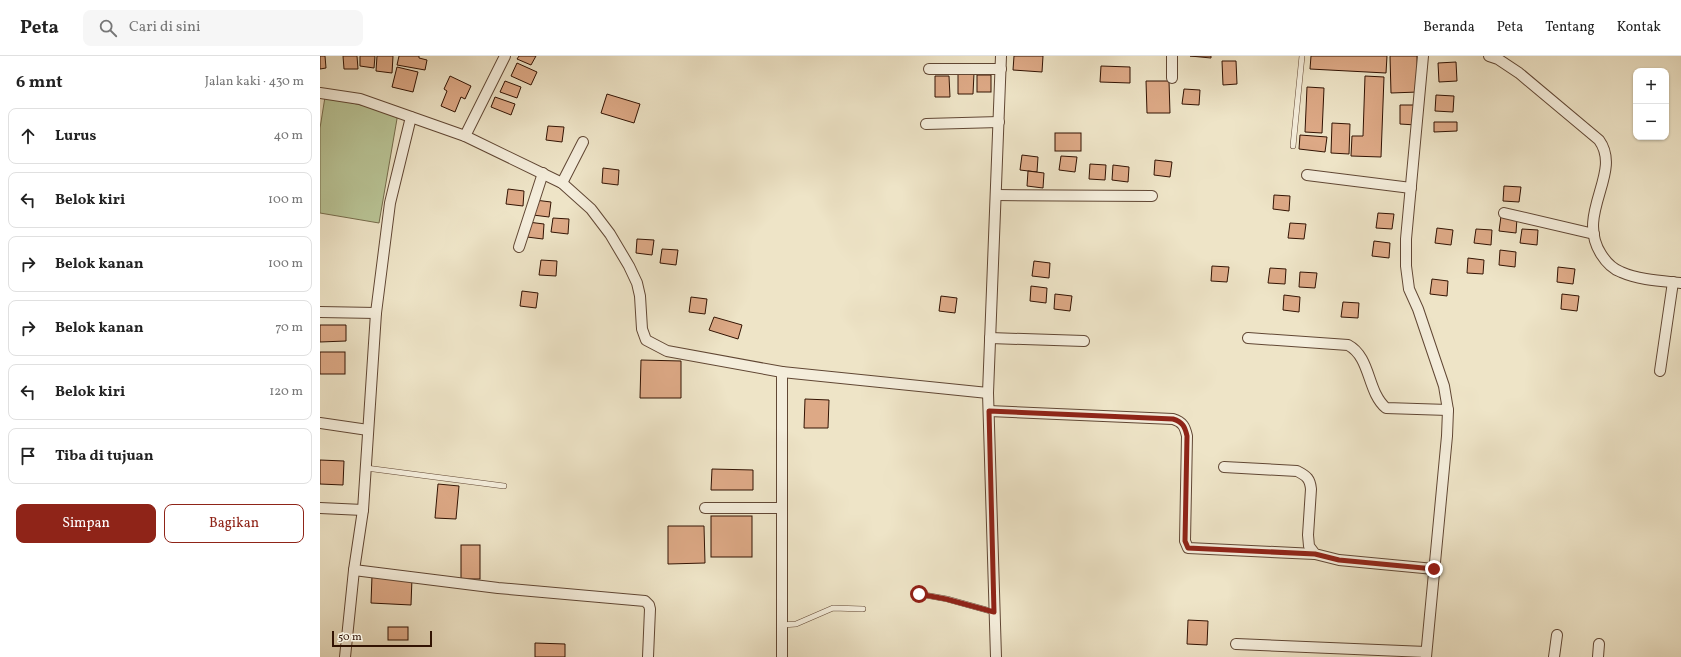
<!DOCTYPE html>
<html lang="id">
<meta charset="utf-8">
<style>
:root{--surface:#fff;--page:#f6f6f6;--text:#222;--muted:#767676;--line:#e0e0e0;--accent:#8f2418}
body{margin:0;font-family:Vollkorn,serif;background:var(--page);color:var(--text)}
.controls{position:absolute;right:12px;top:12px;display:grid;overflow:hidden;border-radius:8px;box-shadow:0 1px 3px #0004}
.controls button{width:36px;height:36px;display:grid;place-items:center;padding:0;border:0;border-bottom:1px solid var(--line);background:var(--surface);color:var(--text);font:20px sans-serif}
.scale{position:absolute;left:12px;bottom:10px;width:100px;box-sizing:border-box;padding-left:4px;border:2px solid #321303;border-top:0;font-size:11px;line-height:14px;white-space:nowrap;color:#321303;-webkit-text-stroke:3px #f4eddb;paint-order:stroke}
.stop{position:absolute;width:12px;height:12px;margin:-9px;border:3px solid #8f2418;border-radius:50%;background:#fff}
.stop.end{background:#8f2418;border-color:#fff;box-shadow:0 1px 4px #0008}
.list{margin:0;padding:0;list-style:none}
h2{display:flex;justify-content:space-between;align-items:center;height:52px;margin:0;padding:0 16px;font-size:17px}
h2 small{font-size:13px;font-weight:400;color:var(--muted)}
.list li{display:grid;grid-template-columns:26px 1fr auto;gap:12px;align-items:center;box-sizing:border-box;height:56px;margin:0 8px 8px;padding:0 8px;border:1px solid var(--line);border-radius:8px}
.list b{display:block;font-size:15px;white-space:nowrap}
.list em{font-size:13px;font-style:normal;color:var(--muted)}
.actions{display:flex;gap:8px;padding:12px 16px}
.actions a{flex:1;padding:9px 0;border:1px solid var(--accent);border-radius:8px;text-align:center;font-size:14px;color:var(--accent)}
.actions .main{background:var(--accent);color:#fff}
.icon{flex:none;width:22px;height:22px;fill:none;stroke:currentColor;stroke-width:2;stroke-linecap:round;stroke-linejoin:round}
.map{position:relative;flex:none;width:1361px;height:601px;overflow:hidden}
header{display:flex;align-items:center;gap:24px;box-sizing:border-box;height:56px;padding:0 20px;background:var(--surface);border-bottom:1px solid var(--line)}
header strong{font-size:19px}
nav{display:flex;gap:22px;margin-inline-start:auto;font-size:14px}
.search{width:280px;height:36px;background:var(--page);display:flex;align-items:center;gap:10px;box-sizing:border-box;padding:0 14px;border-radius:8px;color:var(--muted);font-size:15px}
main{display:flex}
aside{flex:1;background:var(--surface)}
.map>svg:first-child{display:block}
.green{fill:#b9c496;stroke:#766c4c}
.building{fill:#dda986;stroke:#321303}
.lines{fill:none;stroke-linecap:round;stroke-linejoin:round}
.service-casing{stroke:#614734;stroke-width:6}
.minor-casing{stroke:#614734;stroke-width:12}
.service{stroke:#f4eddb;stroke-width:5}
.minor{stroke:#f4eddb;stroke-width:10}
.route{stroke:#8f2418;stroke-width:5}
</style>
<header>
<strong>Peta</strong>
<div class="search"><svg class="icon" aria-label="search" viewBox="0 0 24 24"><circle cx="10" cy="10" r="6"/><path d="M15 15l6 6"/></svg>Cari di sini</div>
<nav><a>Beranda</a><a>Peta</a><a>Tentang</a><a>Kontak</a></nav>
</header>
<main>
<aside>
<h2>6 mnt<small>Jalan kaki · 430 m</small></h2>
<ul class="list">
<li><svg class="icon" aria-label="ahead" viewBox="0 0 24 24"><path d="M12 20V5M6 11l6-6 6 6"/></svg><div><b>Lurus</b></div><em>40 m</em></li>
<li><svg class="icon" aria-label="left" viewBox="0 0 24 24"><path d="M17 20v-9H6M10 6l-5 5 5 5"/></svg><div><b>Belok kiri</b></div><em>100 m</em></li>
<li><svg class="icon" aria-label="right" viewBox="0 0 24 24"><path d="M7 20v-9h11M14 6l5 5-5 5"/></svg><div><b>Belok kanan</b></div><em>100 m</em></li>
<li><svg class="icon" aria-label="right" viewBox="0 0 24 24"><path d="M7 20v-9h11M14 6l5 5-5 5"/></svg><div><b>Belok kanan</b></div><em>70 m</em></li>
<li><svg class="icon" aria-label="left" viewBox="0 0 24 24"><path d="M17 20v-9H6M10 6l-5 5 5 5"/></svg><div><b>Belok kiri</b></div><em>120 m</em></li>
<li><svg class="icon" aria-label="arrive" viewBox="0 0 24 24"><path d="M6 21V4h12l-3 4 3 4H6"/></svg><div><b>Tiba di tujuan</b></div></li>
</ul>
<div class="actions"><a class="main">Simpan</a><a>Bagikan</a></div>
</aside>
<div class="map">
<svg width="1361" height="601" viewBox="0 0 1361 601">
<rect width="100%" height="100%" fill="#eee4c7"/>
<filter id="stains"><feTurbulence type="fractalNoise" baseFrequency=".005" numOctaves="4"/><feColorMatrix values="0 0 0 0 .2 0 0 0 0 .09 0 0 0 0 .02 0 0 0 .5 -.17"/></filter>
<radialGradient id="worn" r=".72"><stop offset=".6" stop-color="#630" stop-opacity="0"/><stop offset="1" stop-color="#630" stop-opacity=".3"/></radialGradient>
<path class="green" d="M5 41 78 57 59 167 0 157V72Z"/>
<g class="building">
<path d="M0 0H5L6 12 0 13Z"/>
<path d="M23 0H37L38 13H24Z"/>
<path d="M40 0H55L54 12 40 10Z"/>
<path d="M57 0H73L72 17 56 15Z"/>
<path d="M79 0H99V2L107 4 105 14 77 9Z"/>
<path d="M199 0H216L211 9 197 3Z"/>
<path d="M694 0H723L722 16 693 14Z"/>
<path d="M870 0H891V2Z"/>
<path d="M991 0H1067L1066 17 990 13Z"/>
<path d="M1070 0H1097L1098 36 1071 37Z"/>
<path d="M902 5H916L917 28 903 29Z"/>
<path d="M1136 6 1137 25 1119 26 1118 7Z"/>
<path d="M197 7 217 16 211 29 191 20Z"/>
<path d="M781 10 810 11V27L780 26Z"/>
<path d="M77 11 98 16 93 36 72 31Z"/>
<path d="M638 17H654L653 38H638Z"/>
<rect x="657" y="19" width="14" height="17"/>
<path d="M130 20 151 30 145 43 141 41 135 56 121 50 127 35 124 33Z"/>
<path d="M615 20H629L630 41H615Z"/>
<path d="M1045 20 1064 21 1061 101 1031 100 1032 80H1043Z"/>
<path d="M185 25 201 31 197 42 180 36Z"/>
<path d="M826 25H849L850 57H827Z"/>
<path d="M987 31 1004 32 1002 77 985 76Z"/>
<path d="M864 33 880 34 879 49 862 48Z"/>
<path d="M287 38 320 48 314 67 281 57Z"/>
<path d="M1116 39 1134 40 1133 56 1115 55Z"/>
<path d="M175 41 195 48 191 59 171 51Z"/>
<path d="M1080 49H1097L1096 69 1080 68Z"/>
<path d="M1114 66H1137V75L1114 76Z"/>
<path d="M1012 67 1030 68 1029 98 1011 97Z"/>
<path d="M228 70 244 71 242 86 226 84Z"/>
<rect x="735" y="77" width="26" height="18"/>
<path d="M980 79 1007 81 1005 96 979 93Z"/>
<path d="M702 99 718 101 717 116 700 114Z"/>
<path d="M741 100 757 101 755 116 739 114Z"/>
<path d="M835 104 852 106 850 121 834 119Z"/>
<path d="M770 108 786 109 785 124 769 123Z"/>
<path d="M793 109 809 111 808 126 792 124Z"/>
<path d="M283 112 299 114 298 129 282 127Z"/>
<path d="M708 115 724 117 723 132 707 130Z"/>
<path d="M1184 130 1201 131 1199 146 1183 145Z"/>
<path d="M188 133 204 135 203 150 186 148Z"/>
<path d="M954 139 970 140 969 155 953 153Z"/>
<path d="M215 144 231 146 229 161 213 159Z"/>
<path d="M1058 157 1074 158 1072 173 1056 172Z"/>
<path d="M1181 160 1197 162 1196 177 1179 175Z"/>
<path d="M233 162 249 163 248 178 231 176Z"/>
<path d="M208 166 224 168 223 183 207 181Z"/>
<path d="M970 167 986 168 984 183 968 182Z"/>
<path d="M1117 172 1133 174 1131 189 1115 187Z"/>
<path d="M1156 173 1172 174 1171 189 1154 187Z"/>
<path d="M1202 173 1218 174 1217 189 1200 187Z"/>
<path d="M317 183 334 184 332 199 316 197Z"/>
<path d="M1054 185 1070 187 1069 202 1052 200Z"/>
<path d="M342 193 358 194 356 209 340 207Z"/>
<path d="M1180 194 1196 196 1195 211 1179 209Z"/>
<path d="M1148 202 1164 204 1163 218 1147 217Z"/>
<path d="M221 204 237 205 236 220 219 219Z"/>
<path d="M714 205 730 207 729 222 712 220Z"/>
<path d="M892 210 909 211 907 226 891 225Z"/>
<path d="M1238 211 1255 213 1253 228 1237 226Z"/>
<path d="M950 212 966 213 965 228 948 227Z"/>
<path d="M980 216 997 217 995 232 979 231Z"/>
<path d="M1112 223 1128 225 1127 240 1110 238Z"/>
<path d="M711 230 727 232 726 247 710 245Z"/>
<path d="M202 235 218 237 216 252 200 250Z"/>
<path d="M735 238 752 240 750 255 734 253Z"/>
<path d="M1242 238 1259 240 1257 255 1241 253Z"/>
<path d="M964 239 980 241 979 256 963 254Z"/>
<path d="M621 240 637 242 635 257 619 255Z"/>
<path d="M371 241 387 243 385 258 369 256Z"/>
<path d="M1023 246 1039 247 1038 262 1021 261Z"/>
<path d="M394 261 422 269 418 283 389 274Z"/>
<path d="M0 269H26V285L0 286Z"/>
<rect x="0" y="296" width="25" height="22"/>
<path d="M321 304 361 305V342H320Z"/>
<path d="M485 343 509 344 508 372H484Z"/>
<path d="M0 404 24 405 23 429 0 428Z"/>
<path d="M392 413 433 414V434H391Z"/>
<path d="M118 428 139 430 136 463 115 462Z"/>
<rect x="391" y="460" width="41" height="41"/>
<path d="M348 470H384L385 507 348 508Z"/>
<rect x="141" y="489" width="19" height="34"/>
<path d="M52 520 92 522 91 549 51 547Z"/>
<path d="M868 564 888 565 887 589 867 588Z"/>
<rect x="68" y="571" width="20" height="13"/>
<path d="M215 587 245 588V601H215Z"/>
</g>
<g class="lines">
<g class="service-casing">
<g id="service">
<path d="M973 90 982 0"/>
<path d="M46 412 184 430"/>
<path d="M599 538 627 543 674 556"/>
<path d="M462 569 476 568 513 552 543 553"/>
</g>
</g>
<g class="minor-casing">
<g id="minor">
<path d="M1103 0 1086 183V210L1089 233 1098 253 1124 330 1128 354 1127 380 1106 601"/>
<path d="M1169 0 1178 3 1199 17 1279 84C1303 117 1255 157 1281 198 1286 206 1293 213 1301 216 1319 224 1342 225 1361 227"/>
<path d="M609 13H681"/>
<path d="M852 22V0"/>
<path d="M0 37 40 43 145 80 242 127 271 153 290 178 309 210 317 227 320 240 322 273 326 284 347 295 462 316V601"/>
<path d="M606 68 679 66"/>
<path d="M145 80 185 0"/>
<path d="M987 119 1091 132"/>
<path d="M242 127 263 86"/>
<path d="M676 139 832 140"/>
<path d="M1184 157 1274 178"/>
<path d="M199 191 223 117"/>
<path d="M0 256 56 257"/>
<path d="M670 282 764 285"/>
<path d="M928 282 1028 289C1051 301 1047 336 1066 352L1128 354"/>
<path d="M1340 315 1353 226"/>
<path d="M462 316 668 337"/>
<path d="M669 355 853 363C863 366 865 371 867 380L865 485 868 492 995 498"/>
<path d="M0 367 48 374"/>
<path d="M904 411 977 415C987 420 990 423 991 433L988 479 989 490 995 498 1019 504 1114 513"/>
<path d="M0 452 43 454"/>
<path d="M385 452H462"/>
<path d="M34 514 178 532 325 545 329 549 330 553 328 601"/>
<path d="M916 588 1106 596"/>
<path d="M25 601 34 514 43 454 56 257 70 147 91 61"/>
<path d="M676 601 668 337 681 0"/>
<path d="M1234 601 1237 579"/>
<path d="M1278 601 1279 588"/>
</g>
</g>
<use href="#service" class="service"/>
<use href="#minor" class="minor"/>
</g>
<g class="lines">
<path class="route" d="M599 538 626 543 674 556 669 355 853 363C863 366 865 371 867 380L865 485 868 492 995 498 1019 504 1114 513"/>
</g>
<rect width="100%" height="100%" filter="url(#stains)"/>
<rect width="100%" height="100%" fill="url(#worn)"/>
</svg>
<div class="controls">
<button>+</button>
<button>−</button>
</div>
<div class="scale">50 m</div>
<div class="stop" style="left:599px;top:538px"></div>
<div class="stop end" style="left:1114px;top:513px"></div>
</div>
</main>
